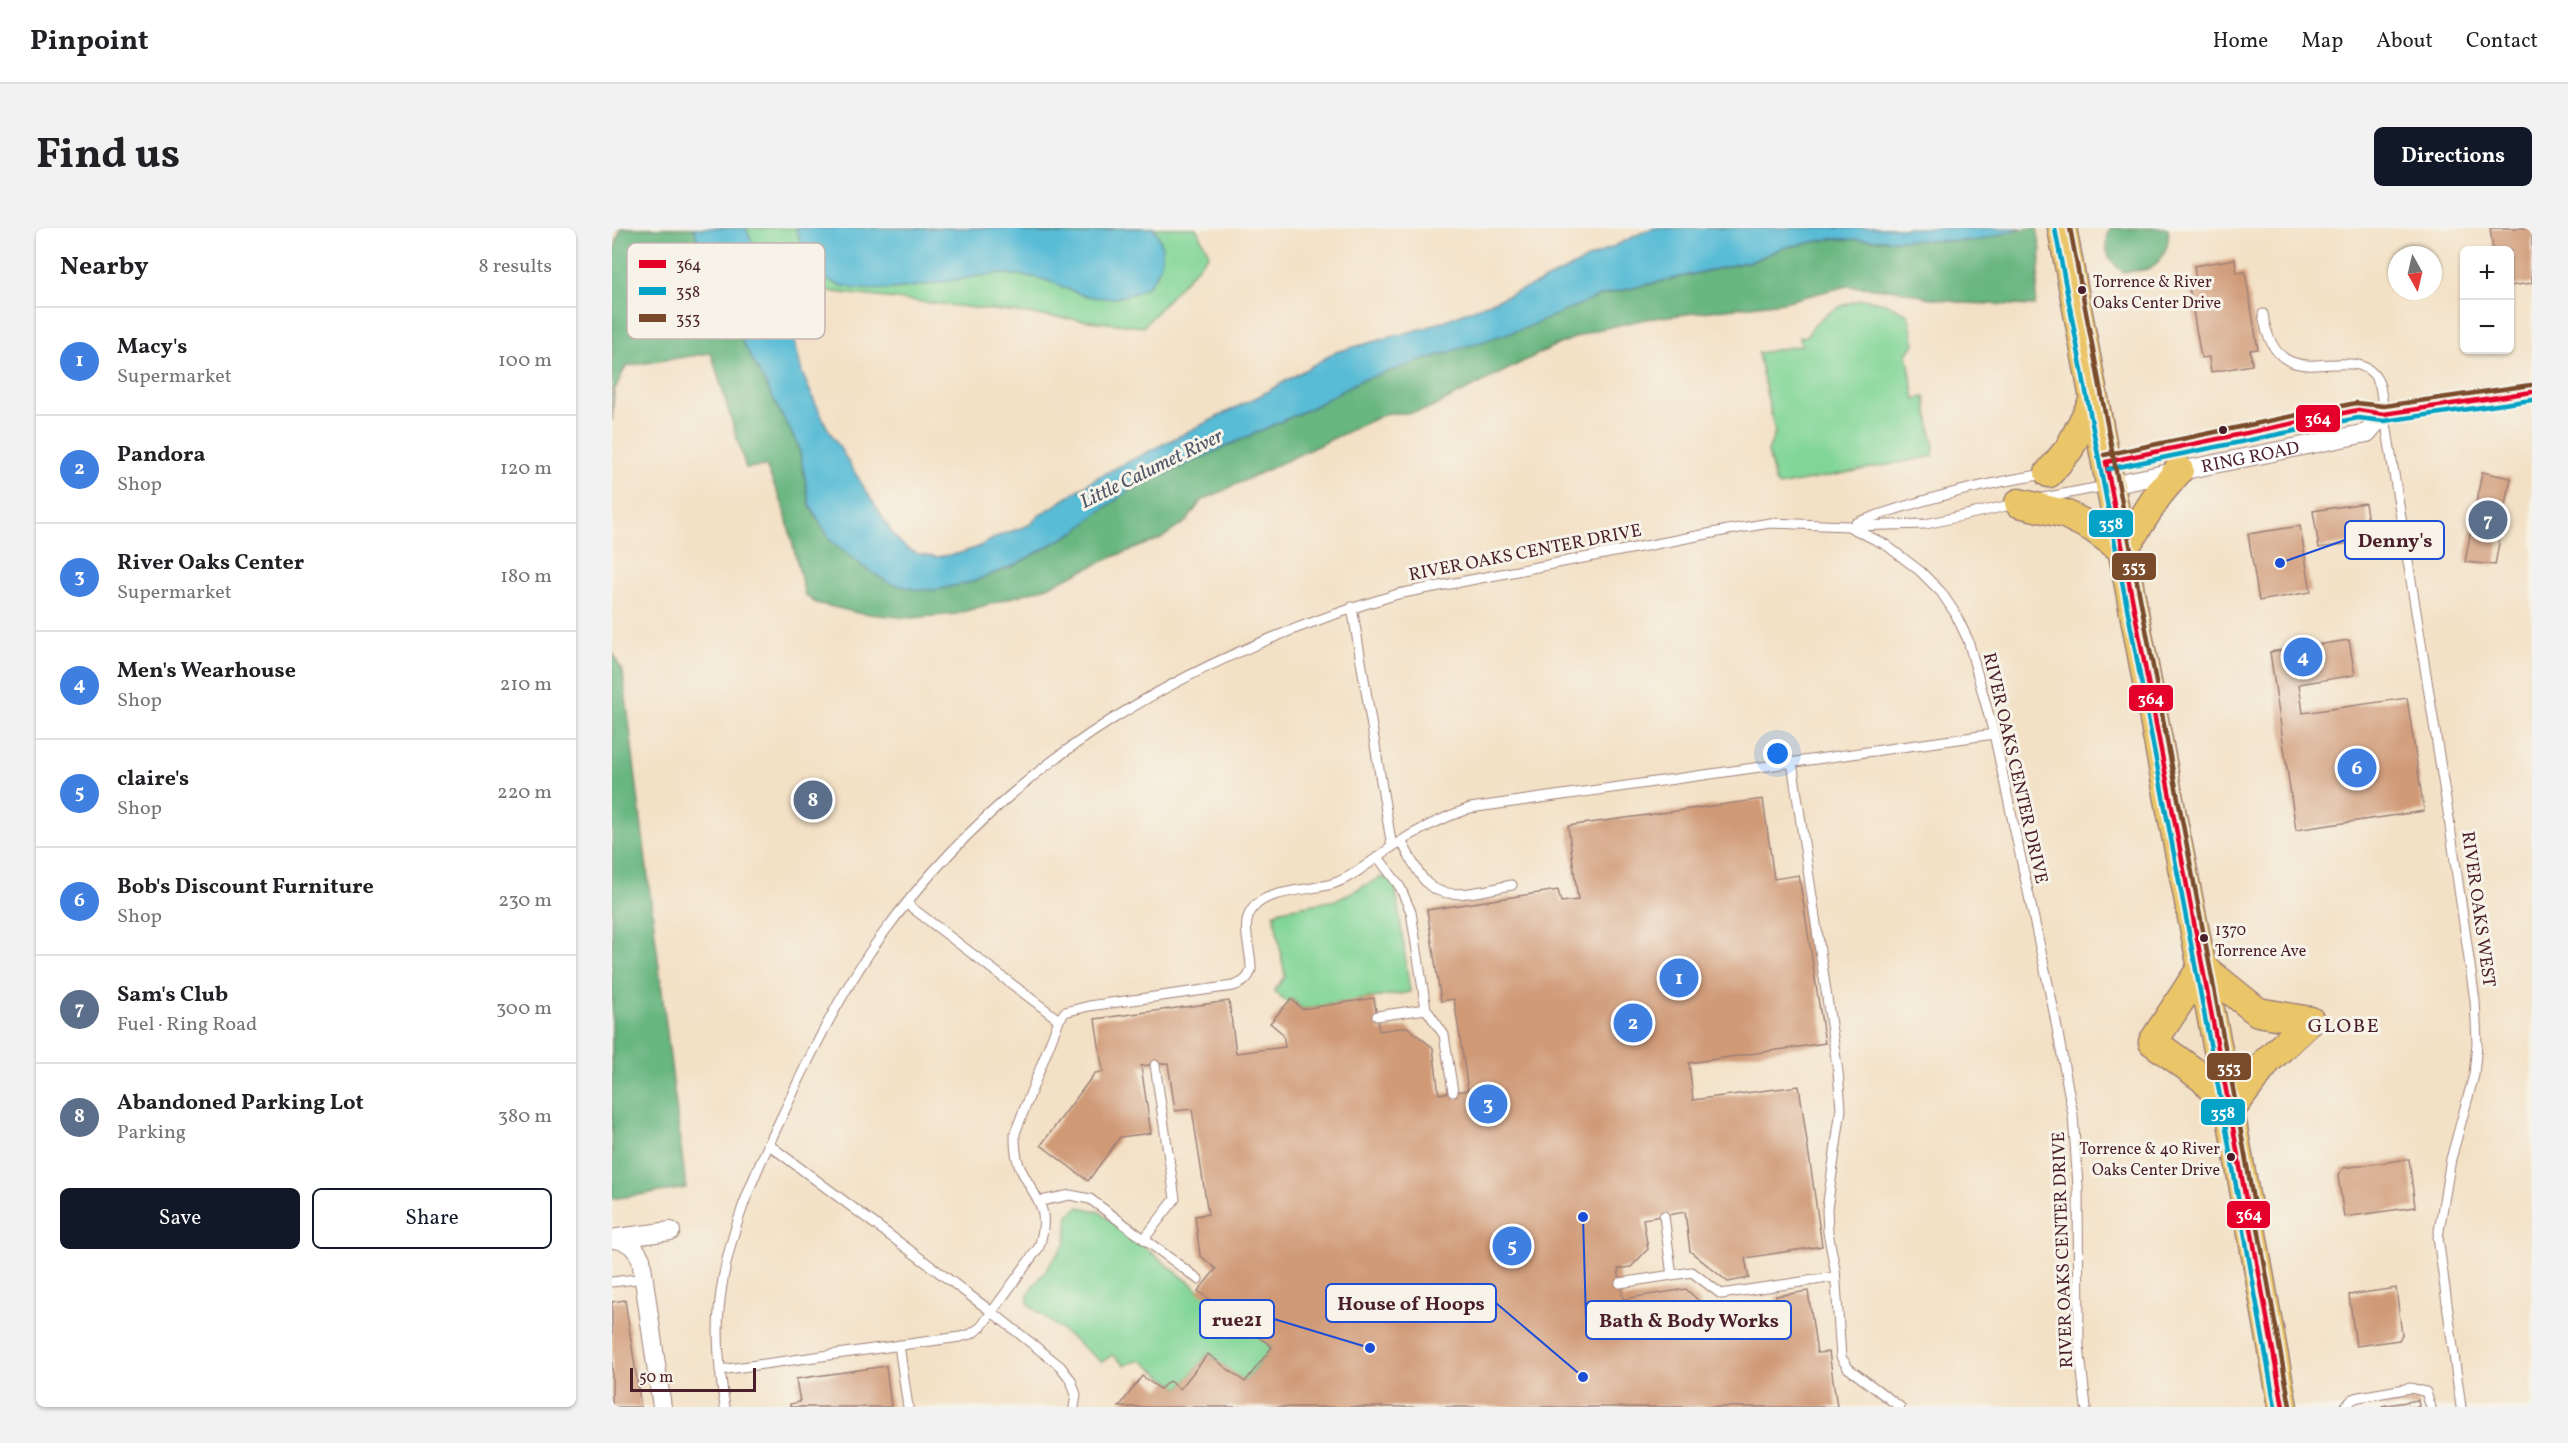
<!DOCTYPE html>
<meta charset="utf-8">
<style>
:root{--surface:#fff;--page:#f2f2f2;--text:#202124;--muted:#757577;--line:#e0e0e0;--accent:#111827}
body{margin:0;font-family:Vollkorn,serif;background:var(--page);color:var(--text)}
.controls{position:absolute;right:18px;top:18px;display:grid;overflow:hidden;border-radius:9px;box-shadow:0 2px 4px #0004}
.controls button{width:54px;height:54px;display:grid;place-items:center;padding:0;border:0;border-bottom:2px solid var(--line);background:var(--surface);color:var(--text);font:30px sans-serif}
.compass{position:absolute;left:1776px;top:18px;width:54px;height:54px;border-radius:50%;background:var(--surface);box-shadow:0 2px 4px #0004;rotate:172deg}
.scale{position:absolute;left:18px;bottom:15px;width:126px;box-sizing:border-box;padding-left:6px;border:3px solid #4a1f2b;border-top:0;font-size:16px;line-height:21px;white-space:nowrap;color:#4a1f2b;-webkit-text-stroke:4px #f7f3e8;paint-order:stroke}
.you{position:absolute;left:1166px;top:526px;width:21px;height:21px;margin:-15px;border:4px solid #fff;border-radius:50%;background:#1a73e8;box-shadow:0 0 0 9px #1a73e833}
.badge{display:grid;place-items:center;width:39px;height:39px;border-radius:50%;background:var(--accent);color:#fff;font-size:20px;font-weight:700}
.pin{position:absolute;translate:-50% -50%;border:3px solid #fff;box-shadow:0 2px 6px #0006}
.list{margin:0;padding:0;list-style:none}
h2{display:flex;justify-content:space-between;align-items:center;height:78px;margin:0;padding:0 24px;font-size:26px}
h2 small{font-size:20px;font-weight:400;color:var(--muted)}
.list li{display:grid;grid-template-columns:39px 1fr auto;gap:18px;align-items:center;box-sizing:border-box;height:108px;padding:0 24px;border-top:2px solid var(--line)}
.list b{display:block;font-size:22px;white-space:nowrap}
.list p{margin:0;font-size:20px;white-space:nowrap;color:var(--muted)}
.list em{font-size:20px;font-style:normal;color:var(--muted)}
.actions{display:flex;gap:12px;padding:18px 24px}
.actions a{flex:1;padding:14px 0;border:2px solid var(--accent);border-radius:9px;text-align:center;font-size:21px;color:var(--accent)}
.actions .main{background:var(--accent);color:#fff}
.map{position:relative;flex:none;width:1920px;height:1179px;overflow:hidden;border-radius:9px}
header{display:flex;align-items:center;gap:36px;box-sizing:border-box;height:84px;padding:0 30px;background:var(--surface);border-bottom:2px solid var(--line)}
header strong{font-size:28px}
nav{display:flex;gap:33px;margin-inline-start:auto;font-size:21px}
.intro{display:flex;align-items:center;justify-content:space-between;box-sizing:border-box;height:144px;padding:0 36px}
h1{margin:0;font-size:42px}
.button{padding:15px 27px;border-radius:9px;background:var(--accent);color:#fff;font-size:21px;font-weight:700}
main{display:flex;gap:36px;padding:0 36px}
aside{flex:1;background:var(--surface);border-radius:9px;box-shadow:0 2px 4px #0004}
.map>svg:first-child{display:block}
.green{fill:#81d597;stroke:#667a61;stroke-width:1.5}
.forest{fill:#68b680;stroke:#596a56;stroke-width:1.5}
.water{fill:#58bcd6;stroke:#516e80;stroke-width:1.5}
.building{fill:#d09a77}
.lines{fill:none;stroke-linecap:round;stroke-linejoin:round}
.service-casing{stroke:#9e8078;stroke-width:11}
.minor-casing{stroke:#9e8078;stroke-width:20}
.primary-casing{stroke:#9e8078;stroke-width:31}
.service{stroke:#fff;stroke-width:9}
.minor{stroke:#fff;stroke-width:18}
.primary{stroke:#ebc669;stroke-width:28}
.bus-1-casing{stroke:#f7f3e8;stroke-width:9}
.bus-2-casing{stroke:#f7f3e8;stroke-width:9}
.bus-3-casing{stroke:#f7f3e8;stroke-width:9}
.bus-1{stroke:#e4002b;stroke-width:4.5}
.bus-2{stroke:#04a2c6;stroke-width:4.5}
.bus-3{stroke:#7a4b2a;stroke-width:4.5}
.bus-dot{fill:#4a1f2b;stroke:#f7f3e8;stroke-width:2}
.labels{text-anchor:middle;stroke-width:6;stroke-linejoin:round;paint-order:stroke}
.bus-label{font-size:16px;fill:#4a1f2b;stroke:#f7f3e8;text-anchor:start}
.street-label{font-size:18px;fill:#4a1f2b;stroke:#f7f3e8}
.water-label{font-size:20px;font-style:italic;fill:#4f5667;stroke:#f7f3e8}
.neighbourhood-label{font-size:20px;letter-spacing:1.5px;fill:#4a1f2b;stroke:#f7f3e8}
.key{fill:#f7f3e8;stroke:#c3b3af;stroke-width:1.5}
.key-label{font-size:16px;fill:#4a1f2b}
.leader{fill:none;stroke:#1d4ed8;stroke-width:2}
.callout-dot{fill:#1d4ed8;stroke:#f7f3e8;stroke-width:2}
.callout{fill:#f7f3e8;stroke:#1d4ed8;stroke-width:2}
.callout-label{font-size:20px;text-anchor:middle;font-weight:bold;fill:#4a1f2b}
.line-badge{stroke:#f7f3e8;stroke-width:2}
.badge-label{font-size:16px;text-anchor:middle;font-weight:bold;fill:#fff}
</style>
<header>
<strong>Pinpoint</strong>
<nav><a>Home</a><a>Map</a><a>About</a><a>Contact</a></nav>
</header>
<div class="intro"><h1>Find us</h1><a class="button">Directions</a></div>
<main>
<aside>
<h2>Nearby<small>8 results</small></h2>
<ul class="list">
<li><span class="badge" style="background:#3f7fe0">1</span><div><b>Macy's</b><p>Supermarket</p></div><em>100 m</em></li>
<li><span class="badge" style="background:#3f7fe0">2</span><div><b>Pandora</b><p>Shop</p></div><em>120 m</em></li>
<li><span class="badge" style="background:#3f7fe0">3</span><div><b>River Oaks Center</b><p>Supermarket</p></div><em>180 m</em></li>
<li><span class="badge" style="background:#3f7fe0">4</span><div><b>Men's Wearhouse</b><p>Shop</p></div><em>210 m</em></li>
<li><span class="badge" style="background:#3f7fe0">5</span><div><b>claire's</b><p>Shop</p></div><em>220 m</em></li>
<li><span class="badge" style="background:#3f7fe0">6</span><div><b>Bob's Discount Furniture</b><p>Shop</p></div><em>230 m</em></li>
<li><span class="badge" style="background:#5c6f8a">7</span><div><b>Sam's Club</b><p>Fuel · Ring Road</p></div><em>300 m</em></li>
<li><span class="badge" style="background:#5c6f8a">8</span><div><b>Abandoned Parking Lot</b><p>Parking</p></div><em>380 m</em></li>
</ul>
<div class="actions"><a class="main">Save</a><a>Share</a></div>
</aside>
<div class="map">
<svg width="1920" height="1179" viewBox="0 0 1920 1179">
<rect width="100%" height="100%" fill="#f7f3e8"/>
<filter id="ink" filterUnits="userSpaceOnUse"><feTurbulence type="fractalNoise" baseFrequency=".0167" numOctaves="2"/><feDisplacementMap in="SourceGraphic" scale="12" xChannelSelector="R" yChannelSelector="G"/><feConvolveMatrix kernelMatrix="1 2 1 2 8 2 1 2 1" color-interpolation-filters="sRGB"/></filter>
<filter id="wash" filterUnits="userSpaceOnUse"><feTurbulence type="fractalNoise" baseFrequency=".008" numOctaves="4" result="noise"/><feDisplacementMap in="SourceGraphic" scale="24" xChannelSelector="R" yChannelSelector="G"/><feGaussianBlur stdDeviation="1.35" result="paint"/><feColorMatrix in="noise" values="0 0 0 0 0 0 0 0 0 0 0 0 0 0 0 0 0 1.4 0 .05"/><feComposite in="paint" operator="in"/></filter>
<g filter="url(#wash)">
<rect width="100%" height="100%" fill="#f3e1c6"/>
<g class="green">
<path d="M132 0H584L597 26 531 99 160 57Z"/>
<path d="M1250 71 1273 75 1296 86 1303 115 1295 126 1303 171 1313 169 1322 220 1321 228 1167 258 1163 254 1156 223 1163 205 1146 125 1190 117 1187 109 1195 108C1205 88 1228 77 1250 71Z"/>
<path d="M770 649 778 651 783 656 798 764 690 781 680 771 676 775 662 763 673 748 662 686 669 682 724 672Z"/>
<path d="M467 979 486 983 660 1119 633 1154 596 1126 568 1161 529 1132 513 1137 500 1127 490 1134 416 1076V1066L454 1015 456 987Z"/>
</g>
<g class="forest">
<path d="M9 0H82L97 47 187 219 198 278 219 313 253 340 324 362 360 354 401 338 466 302 487 284 520 261 701 179 746 153 990 67 1143 32 1170 20 1218 11 1355 13C1379 11 1401 0 1425 0L1429 23 1423 78 1353 75 1313 69 1287 62 1235 58 1171 74 1034 91 980 103 940 119 817 181 799 185H775L589 273 575 293 548 311 498 330 435 359 344 386 299 390 246 385 204 375 193 367 172 280 154 238 134 240 99 125 14 138 2 163 0 193V29Z"/>
<path d="M1498 0H1556C1558 14 1553 30 1540 39 1533 43 1519 43 1511 44 1494 30 1491 22 1498 0Z"/>
<path d="M0 423 11 445 74 960 0 971Z"/>
</g>
<g class="water">
<path d="M82 0H134L183 115 190 145 201 170 215 199 281 307 294 320 307 326 324 329 345 326 364 320 389 307 417 297 428 287 488 248 651 166 724 124 816 99 877 75 927 55 1033 3 1044 0H1410L1369 12 1355 13 1217 11 1170 20 1143 32 990 67 916 99 747 153 701 179 520 261 487 284 466 302 401 338 360 354 324 362H305L277 355 253 340 219 313 198 278 187 219 121 96 97 47Z"/>
<path d="M184 0H405L414 4 469 7 508 0H542C551 13 553 27 546 43 535 70 498 74 471 67 458 63 446 56 433 52 418 48 403 46 388 46 339 49 271 72 225 56 201 48 190 23 184 0Z"/>
</g>
<g id="blocks">
<g class="building">
<path d="M1878 0H1920V55L1898 58V22H1881Z"/>
<path d="M1623 31 1625 45 1633 44 1646 121 1638 122 1640 137 1599 144 1597 129 1589 130 1576 53 1584 52 1582 38Z"/>
<path d="M1870 244 1899 250 1883 337 1853 334Z"/>
<path d="M1753 275 1759 312 1707 320 1701 283Z"/>
<path d="M1688 298 1699 364 1647 373 1636 306Z"/>
<path d="M1737 412 1743 447 1687 456 1691 485 1795 470 1812 583 1684 602 1658 424Z"/>
<path d="M1151 571 1162 651 1187 647 1213 815 1077 835 1081 872 1187 858 1210 1018 1133 1030 1137 1050 1116 1054 1078 1023 1073 984 1031 991 1036 1021 1019 1039 1006 1041 1011 1071 1074 1061 1088 1074 1091 1092 1165 1081 1164 1068 1196 1063 1205 1125 1217 1124 1225 1179H507L530 1148 548 1161 557 1153 568 1161 596 1126 633 1154 660 1119 586 1063 604 1041 588 1027 583 988 596 986 580 881 563 883 556 835 529 838 539 905 508 909 476 953 429 917 483 845 491 844 483 791 617 773 624 825 673 819 671 806 658 795 679 771 690 781 762 770 767 803 795 799 821 820 827 866 856 862 842 771 829 773 815 682 946 662 949 674 966 672 956 598Z"/>
<path d="M1797 931 1803 979 1732 989 1726 947 1731 940Z"/>
<path d="M1784 1060 1790 1107 1787 1112 1744 1118 1737 1067Z"/>
<path d="M13 1072 29 1179H0V1074Z"/>
<path d="M274 1138 279 1179H178V1176L188 1174 184 1151Z"/>
<path d="M1806 1172 1807 1179H1770V1178Z"/>
</g>
</g>
</g>
<g filter="url(#ink)">
<use href="#blocks" fill-opacity="0" stroke="#9e8078" stroke-width="1.5"/>
<g class="lines">
<g class="service-casing">
<g id="service">
<path d="M1651 86C1665 183 1748 101 1768 158L1836 584 1863 773 1865 815 1862 847 1839 931 1826 1009 1849 1179"/>
<path d="M1431 270 1494 258"/>
<path d="M1244 295C1306 272 1368 256 1433 246"/>
<path d="M1239 298 1314 296 1403 276"/>
<path d="M740 379 780 619"/>
<path d="M1180 534 1226 844 1229 881 1215 981 1216 1004 1223 1041 1229 1129 1236 1140 1288 1179"/>
<path d="M789 613C797 626 803 642 814 654 833 676 875 661 900 657"/>
<path d="M766 629 788 659 799 684 814 781 832 807 841 864"/>
<path d="M295 676 447 792"/>
<path d="M765 788 814 781"/>
<path d="M156 916 380 1084 448 1138 459 1152 464 1167 462 1179"/>
<path d="M429 973 458 967 478 971 586 1051"/>
<path d="M1052 988 1060 1048"/>
<path d="M532 1011 563 971 543 837"/>
<path d="M0 1054 32 1050"/>
<path d="M1008 1055 1080 1044 1109 1066 1223 1049"/>
<path d="M287 1117 296 1179"/>
<path d="M108 1142 348 1109 359 1106 369 1099 427 1019C440 976 422 972 407 937 403 927 403 916 403 905L447 792 453 784 477 778 621 758C630 755 636 752 639 742 640 722 627 696 641 680 655 661 700 663 723 655 744 647 762 631 781 618 805 602 830 590 858 580L1382 506"/>
<path d="M113 1179C108 1147 104 1114 107 1082 113 1010 142 946 173 882 200 822 231 760 270 707 402 527 576 428 786 366L1116 302 1158 295 1236 298 1274 317 1308 343 1329 364 1343 385 1356 412 1382 506 1441 779 1461 887 1466 958 1467 1118 1474 1179"/>
<path d="M1733 1179 1741 1171 1747 1169 1799 1160 1814 1164 1819 1179"/>
</g>
</g>
<g class="minor-casing">
<g id="minor">
<path d="M1494 234 1746 182 1772 186 1868 170 1920 164"/>
<path id="s1" d="M1499 257 1755 205 1772 186"/>
<path d="M5 1010 59 1003"/>
<path d="M0 1011C15 1012 22 1017 29 1031L50 1179"/>
</g>
</g>
<g class="primary-casing">
<g id="primary">
<path d="M1450 0 1559 582 1618 883 1671 1179"/>
<path d="M1437 245 1457 221 1482 172"/>
<path d="M1407 275 1453 286 1481 300 1511 322"/>
<path d="M1511 322 1546 267 1567 242"/>
<path d="M1590 739 1541 814 1592 851 1617 882"/>
<path d="M1590 739 1646 784 1698 793"/>
<path d="M1618 883 1656 832 1698 793"/>
</g>
</g>
<use href="#service" class="service"/>
<use href="#minor" class="minor"/>
<use href="#primary" class="primary"/>
<g class="bus-1-casing">
<g id="bus-1">
<path d="M1494 234 1618 883 1671 1179"/>
<path d="M1494 234 1746 182 1772 186 1920 164"/>
</g>
</g>
<g class="bus-2-casing">
<g id="bus-2">
<path d="M1443 1 1611 884 1663 1179"/>
<path d="M1496 241 1746 190 1772 193 1920 172"/>
</g>
</g>
<g class="bus-3-casing">
<g id="bus-3">
<path d="M1458 0 1625 882 1678 1178"/>
<path d="M1492 227 1744 175 1772 178 1919 157"/>
</g>
</g>
<use href="#bus-1" class="bus-1"/>
<use href="#bus-2" class="bus-2"/>
<use href="#bus-3" class="bus-3"/>
</g>
</g>
<g class="bus-dot">
<circle cx="1470" cy="62" r="5"/>
<circle cx="1611" cy="202" r="5"/>
<circle cx="1592" cy="710" r="5"/>
<circle cx="1619" cy="929" r="5"/>
</g>
<g class="labels">
<g class="bus-label">
<text x="1481" y="59">Torrence &amp; River<tspan x="1481" dy="21">Oaks Center Drive</tspan></text>
<text x="1603" y="707">1370<tspan x="1603" dy="21">Torrence Ave</tspan></text>
<text x="1608" y="926" text-anchor="end">Torrence &amp; 40 River<tspan x="1608" dy="21">Oaks Center Drive</tspan></text>
</g>
<g class="street-label">
<text dy="6" stroke="none"><textPath href="#s1" startOffset="142">RING ROAD</textPath></text>
<text transform="translate(913 324) rotate(-11)" y="6">RIVER OAKS CENTER DRIVE</text>
<text transform="translate(1404 540) rotate(77)" y="6">RIVER OAKS CENTER DRIVE</text>
<text transform="translate(1867 681) rotate(82)" y="6">RIVER OAKS WEST</text>
<text transform="translate(1450 1022) rotate(-92)" y="6">RIVER OAKS CENTER DRIVE</text>
</g>
<g class="water-label">
<text transform="translate(539 240) rotate(-26)" y="7">Little Calumet River</text>
</g>
<g class="neighbourhood-label">
<text x="1732" y="804">GLOBE</text>
</g>
</g>
<rect x="15" y="15" width="198" height="96" rx="9" class="key"/>
<rect x="27" y="32" width="27" height="8" fill="#e4002b"/>
<rect x="27" y="59" width="27" height="8" fill="#04a2c6"/>
<rect x="27" y="86" width="27" height="8" fill="#7a4b2a"/>
<g class="key-label">
<text x="64" y="42">364</text>
<text x="64" y="69">358</text>
<text x="64" y="96">353</text>
</g>
<path class="leader" d="M1668 335L1733 312M971 1149L884 1075M758 1120L662 1091M971 989L974 1092"/>
<g class="callout-dot">
<circle cx="1668" cy="335" r="6"/>
<circle cx="971" cy="1149" r="6"/>
<circle cx="758" cy="1120" r="6"/>
<circle cx="971" cy="989" r="6"/>
</g>
<g class="callout">
<rect x="1733" y="293" width="99" height="38" rx="6"/>
<rect x="714" y="1056" width="170" height="38" rx="6"/>
<rect x="588" y="1072" width="74" height="38" rx="6"/>
<rect x="974" y="1073" width="205" height="38" rx="6"/>
</g>
<g class="callout-label">
<text x="1783" y="319">Denny's</text>
<text x="799" y="1082">House of Hoops</text>
<text x="625" y="1098">rue21</text>
<text x="1077" y="1099">Bath &amp; Body Works</text>
</g>
<g class="line-badge">
<rect x="1683" y="176" width="46" height="29" rx="6" fill="#e4002b"/>
<rect x="1476" y="281" width="46" height="29" rx="6" fill="#04a2c6"/>
<rect x="1499" y="324" width="46" height="29" rx="6" fill="#7a4b2a"/>
<rect x="1516" y="456" width="46" height="28" rx="6" fill="#e4002b"/>
<rect x="1594" y="824" width="46" height="29" rx="6" fill="#7a4b2a"/>
<rect x="1588" y="870" width="46" height="28" rx="6" fill="#04a2c6"/>
<rect x="1614" y="972" width="45" height="29" rx="6" fill="#e4002b"/>
</g>
<g class="badge-label">
<text x="1706" y="196">364</text>
<text x="1499" y="301">358</text>
<text x="1522" y="344">353</text>
<text x="1539" y="476">364</text>
<text x="1617" y="845">353</text>
<text x="1611" y="890">358</text>
<text x="1637" y="992">364</text>
</g>
</svg>
<div class="controls">
<button>+</button>
<button>−</button>
</div>
<svg class="compass" viewBox="-18 -18 36 36"><path d="M0-13l5 13h-10z" fill="#e53935"/><path d="M0 13l5-13h-10z" fill="#757577"/></svg>
<div class="scale">50 m</div>
<div class="you"></div>
<div class="pin badge" style="left:1067px;top:750px;background:#3f7fe0">1</div>
<div class="pin badge" style="left:1021px;top:795px;background:#3f7fe0">2</div>
<div class="pin badge" style="left:876px;top:876px;background:#3f7fe0">3</div>
<div class="pin badge" style="left:1691px;top:429px;background:#3f7fe0">4</div>
<div class="pin badge" style="left:900px;top:1018px;background:#3f7fe0">5</div>
<div class="pin badge" style="left:1745px;top:540px;background:#3f7fe0">6</div>
<div class="pin badge" style="left:1876px;top:292px;background:#5c6f8a">7</div>
<div class="pin badge" style="left:201px;top:572px;background:#5c6f8a">8</div>
</div>
</main>
